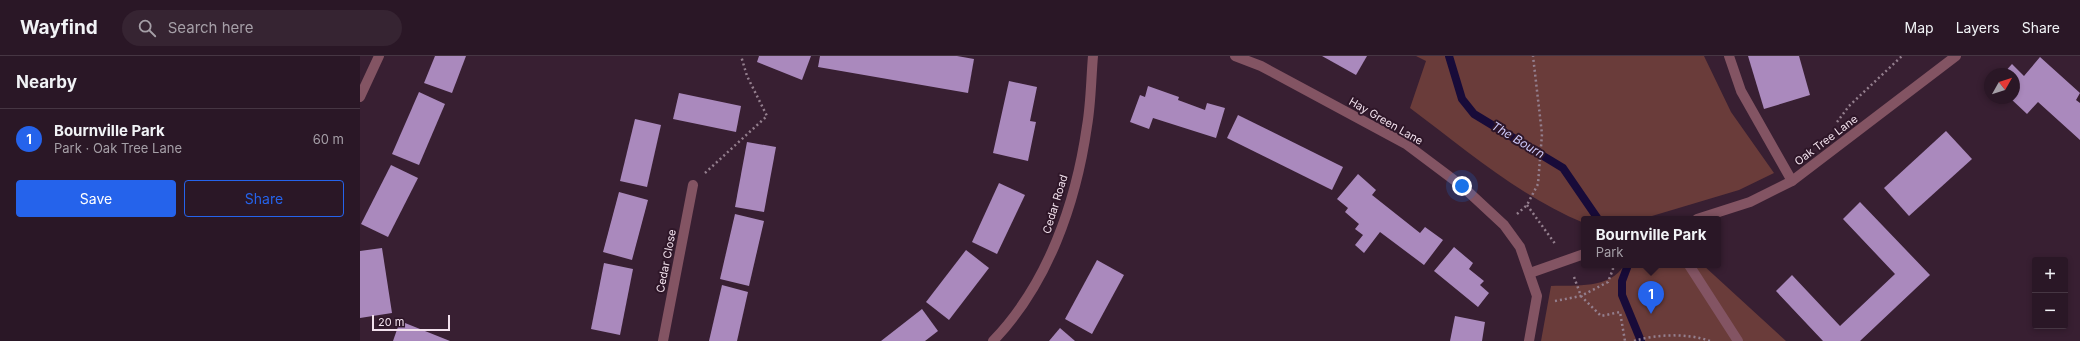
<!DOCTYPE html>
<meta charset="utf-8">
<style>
:root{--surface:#2a1726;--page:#362432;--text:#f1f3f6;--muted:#a59fa7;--line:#463643;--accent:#2563eb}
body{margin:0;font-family:Inter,sans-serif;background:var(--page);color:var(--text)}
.controls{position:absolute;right:12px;bottom:12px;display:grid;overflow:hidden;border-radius:4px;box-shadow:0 2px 6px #0003}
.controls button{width:36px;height:36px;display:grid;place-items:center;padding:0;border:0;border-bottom:1px solid var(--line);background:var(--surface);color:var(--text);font:20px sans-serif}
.compass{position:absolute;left:1624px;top:12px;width:36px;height:36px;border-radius:50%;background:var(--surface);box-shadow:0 2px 6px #0003;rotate:51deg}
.scale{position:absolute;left:12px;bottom:10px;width:78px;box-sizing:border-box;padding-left:4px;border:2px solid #f2e1ed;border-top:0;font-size:11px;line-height:14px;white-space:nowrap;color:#f2e1ed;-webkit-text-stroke:3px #2e1628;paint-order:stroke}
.you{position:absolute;left:1102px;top:130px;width:14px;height:14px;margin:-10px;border:3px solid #fff;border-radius:50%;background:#1a73e8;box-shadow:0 0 0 6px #1a73e833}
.badge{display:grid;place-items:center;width:26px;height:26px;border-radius:50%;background:var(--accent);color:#fff;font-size:13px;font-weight:700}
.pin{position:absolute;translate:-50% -33px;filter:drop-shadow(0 1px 2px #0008)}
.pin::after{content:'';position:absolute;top:21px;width:14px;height:12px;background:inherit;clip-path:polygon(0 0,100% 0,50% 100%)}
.popup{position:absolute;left:1221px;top:160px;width:140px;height:52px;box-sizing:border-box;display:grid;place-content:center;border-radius:4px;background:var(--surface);filter:drop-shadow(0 1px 3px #0005);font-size:13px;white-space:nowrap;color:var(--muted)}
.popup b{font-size:15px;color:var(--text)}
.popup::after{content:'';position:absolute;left:50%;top:100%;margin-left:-8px;border:8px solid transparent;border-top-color:var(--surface)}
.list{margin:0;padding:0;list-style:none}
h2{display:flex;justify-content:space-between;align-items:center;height:52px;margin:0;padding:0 16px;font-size:17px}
h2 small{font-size:13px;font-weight:400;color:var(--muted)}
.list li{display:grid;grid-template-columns:26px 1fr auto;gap:12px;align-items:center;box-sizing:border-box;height:60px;padding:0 16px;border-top:1px solid var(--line)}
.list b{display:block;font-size:15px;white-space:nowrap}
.list p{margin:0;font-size:13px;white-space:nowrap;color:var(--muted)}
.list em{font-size:13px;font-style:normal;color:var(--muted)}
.actions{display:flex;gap:8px;padding:12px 16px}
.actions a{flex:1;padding:9px 0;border:1px solid var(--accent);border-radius:4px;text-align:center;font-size:14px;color:var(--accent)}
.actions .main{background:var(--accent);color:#fff}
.icon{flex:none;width:22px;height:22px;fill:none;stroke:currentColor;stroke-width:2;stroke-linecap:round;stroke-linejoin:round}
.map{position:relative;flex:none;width:1720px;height:285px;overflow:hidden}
header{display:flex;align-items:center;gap:24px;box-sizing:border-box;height:56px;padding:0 20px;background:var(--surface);border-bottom:1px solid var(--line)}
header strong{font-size:19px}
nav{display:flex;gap:22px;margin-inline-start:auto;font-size:14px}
.search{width:280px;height:36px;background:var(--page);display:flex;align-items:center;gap:10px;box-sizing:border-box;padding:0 14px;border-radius:22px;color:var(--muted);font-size:15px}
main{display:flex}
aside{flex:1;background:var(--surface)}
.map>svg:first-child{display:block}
.green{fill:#6a3c3a}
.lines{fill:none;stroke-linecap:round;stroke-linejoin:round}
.stream{stroke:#180b39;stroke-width:8}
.building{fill:#aa89bd}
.path{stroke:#947f8e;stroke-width:2.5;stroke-dasharray:2 3;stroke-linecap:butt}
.service{stroke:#835463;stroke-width:10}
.minor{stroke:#835463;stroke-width:10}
.tertiary{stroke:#835463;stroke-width:10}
.labels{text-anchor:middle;stroke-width:4;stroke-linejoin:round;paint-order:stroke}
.street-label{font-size:11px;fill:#f2e1ed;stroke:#2e1628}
.water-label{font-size:12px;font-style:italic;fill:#cdc8f9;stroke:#2e1628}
</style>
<header>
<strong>Wayfind</strong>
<div class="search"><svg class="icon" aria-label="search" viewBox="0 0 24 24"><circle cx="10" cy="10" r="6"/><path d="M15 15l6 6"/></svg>Search here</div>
<nav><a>Map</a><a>Layers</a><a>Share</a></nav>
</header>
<main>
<aside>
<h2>Nearby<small></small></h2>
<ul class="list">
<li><span class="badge">1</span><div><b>Bournville Park</b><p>Park · Oak Tree Lane</p></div><em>60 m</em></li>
</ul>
<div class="actions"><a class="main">Save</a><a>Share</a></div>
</aside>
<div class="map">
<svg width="1720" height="285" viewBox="0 0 1720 285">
<rect width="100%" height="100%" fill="#381f32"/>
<g class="green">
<path d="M1056 0H1344L1371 56 1414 117 1379 134 1282 163H1224V167C1160 141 1105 93 1050 52L1066 5Z"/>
<path d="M1264 209H1343L1426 285H1181L1191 230C1215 229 1251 233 1264 209Z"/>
</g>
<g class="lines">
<g class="stream">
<path d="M1089 0 1102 43 1114 58 1203 112 1238 163"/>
<path d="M1268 209 1262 225V239L1281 285"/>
</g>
</g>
<g class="building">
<path d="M75 0H106L92 37 64 27Z"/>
<path d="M399 0H451L442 24 397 6Z"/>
<path d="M460 0H597L614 3 608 37 458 11Z"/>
<path d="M962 0H1007L996 19Z"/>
<path d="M1388 0H1439L1450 39 1404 53Z"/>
<path d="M1680 1 1720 37 1716 44 1720 47V84L1678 46 1667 58 1650 42H1654V18H1643L1652 8 1664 20Z"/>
<path d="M649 25 677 31 670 65 676 66 668 105 633 97Z"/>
<path d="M788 30 819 41 818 44 845 54 847 47 865 52 856 82 793 62 789 73 770 66 780 39 785 41Z"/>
<path d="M59 36 85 48 59 109 32 98Z"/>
<path d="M319 37 381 50 376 76 313 63Z"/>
<path d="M878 59 983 111 972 134 867 82Z"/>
<path d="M275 63 301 69 287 131 260 125Z"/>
<path d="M1586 75 1612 103 1549 160 1524 132Z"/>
<path d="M387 86 416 91 404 156 375 151Z"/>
<path d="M31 109 58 122 28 181 1 168Z"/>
<path d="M998 118 1016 134 1012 139 1060 177 1065 171 1083 184 1064 209 1020 176 1004 197 995 189 1003 179 995 173 999 168 985 156 988 152 977 143Z"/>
<path d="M639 127 665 139 637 198 612 186Z"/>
<path d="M259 136 288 144 272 204 243 196Z"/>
<path d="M1500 146 1570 219 1500 285H1463L1416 235 1432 219 1480 270 1535 218 1483 163Z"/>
<path d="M375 158 404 165 389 230 360 223Z"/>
<path d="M1094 191 1113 207 1109 213 1124 225 1120 229 1129 237 1118 251 1074 215Z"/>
<path d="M22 192 32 257 0 262V195Z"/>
<path d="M606 194 629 212 589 264 566 246Z"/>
<path d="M737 204 764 219 732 278 705 263Z"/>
<path d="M244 207 273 213 260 279 231 273Z"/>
<path d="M362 229 388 236 377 285H349Z"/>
<path d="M562 253 578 275 565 285H521Z"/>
<path d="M1095 260 1125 266 1122 285H1090Z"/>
<path d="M40 265 90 285H33Z"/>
<path d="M700 272 715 285H689Z"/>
</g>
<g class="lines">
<g class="path">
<path d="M1477 66 1489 50 1542 0"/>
<path d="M345 117 407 60 387 20 381 0"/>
<path d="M1167 149 1196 189"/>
<path d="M1157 158 1167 149 1178 128 1182 78 1173 0"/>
<path d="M1214 221 1221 240 1241 260 1260 256 1265 285"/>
<path d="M1195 245 1221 240 1248 226 1253 213 1249 209"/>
<path d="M1274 285C1297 278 1328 277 1350 285"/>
</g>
<g class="service">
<path d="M1369 0 1381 35 1432 125"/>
<path d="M1329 209 1378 285"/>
</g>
<g class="minor">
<path d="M303 285 333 129"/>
<path d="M633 285C688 228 716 147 727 70 731 47 731 23 733 0"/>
</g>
<g class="tertiary">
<path d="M875 0 901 10 1046 88 1102 130 1144 169 1160 191 1177 240 1169 285"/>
<path d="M0 41 19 0"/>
<path d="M1337 163 1390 146 1432 125 1596 0"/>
<path d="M1170 217 1224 198"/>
</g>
</g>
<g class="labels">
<g class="street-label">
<text transform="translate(1026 65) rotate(30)" y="4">Hay Green Lane</text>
<text transform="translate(1466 84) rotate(-37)" y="4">Oak Tree Lane</text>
<text transform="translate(695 148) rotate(-73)" y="4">Cedar Road</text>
<text transform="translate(306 205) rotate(-79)" y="4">Cedar Close</text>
</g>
<g class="water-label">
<text transform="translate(1158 84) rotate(31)" y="4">The Bourn</text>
</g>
</g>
</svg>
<div class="controls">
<button>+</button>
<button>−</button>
</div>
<svg class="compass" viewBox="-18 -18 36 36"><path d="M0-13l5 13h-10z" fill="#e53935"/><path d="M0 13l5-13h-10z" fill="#a59fa7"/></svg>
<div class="scale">20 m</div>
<div class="you"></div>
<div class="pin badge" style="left:1291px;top:258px">1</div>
<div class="popup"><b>Bournville Park</b>Park</div>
</div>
</main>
